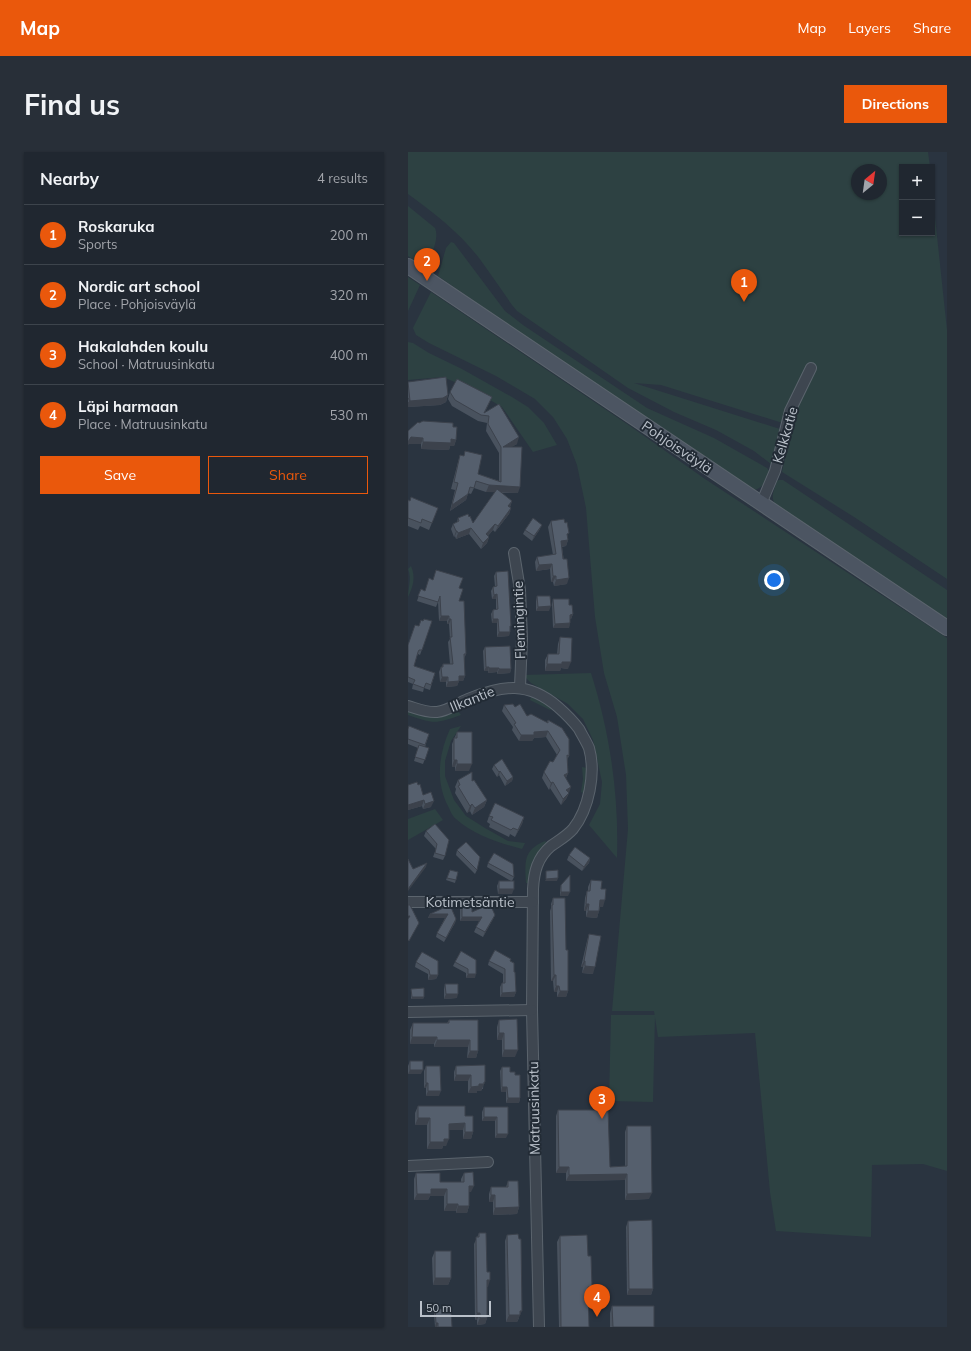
<!DOCTYPE html>
<meta charset="utf-8">
<style>
:root{--surface:#202730;--page:#282f38;--text:#f1f3f6;--muted:#a2a5ab;--line:#3d444c;--accent:#ea580c}
body{margin:0;font-family:Mulish,sans-serif;background:var(--page);color:var(--text)}
.controls{position:absolute;right:12px;top:12px;display:grid;overflow:hidden;border-radius:0px;box-shadow:0 1px 3px #0004}
.controls button{width:36px;height:36px;display:grid;place-items:center;padding:0;border:0;border-bottom:1px solid var(--line);background:var(--surface);color:var(--text);font:20px sans-serif}
.compass{position:absolute;left:443px;top:12px;width:36px;height:36px;border-radius:50%;background:var(--surface);box-shadow:0 1px 3px #0004;rotate:29deg}
.scale{position:absolute;left:12px;bottom:10px;width:71px;box-sizing:border-box;padding-left:4px;border:2px solid #bac1ca;border-top:0;font-size:11px;line-height:14px;white-space:nowrap;color:#bac1ca;-webkit-text-stroke:3px #222b35;paint-order:stroke}
.you{position:absolute;left:366px;top:428px;width:14px;height:14px;margin:-10px;border:3px solid #fff;border-radius:50%;background:#1a73e8;box-shadow:0 0 0 6px #1a73e833}
.badge{display:grid;place-items:center;width:26px;height:26px;border-radius:50%;background:var(--accent);color:#fff;font-size:13px;font-weight:700}
.pin{position:absolute;translate:-50% -33px;filter:drop-shadow(0 1px 2px #0008)}
.pin::after{content:'';position:absolute;top:21px;width:14px;height:12px;background:inherit;clip-path:polygon(0 0,100% 0,50% 100%)}
.list{margin:0;padding:0;list-style:none}
h2{display:flex;justify-content:space-between;align-items:center;height:52px;margin:0;padding:0 16px;font-size:17px}
h2 small{font-size:13px;font-weight:400;color:var(--muted)}
.list li{display:grid;grid-template-columns:26px 1fr auto;gap:12px;align-items:center;box-sizing:border-box;height:60px;padding:0 16px;border-top:1px solid var(--line)}
.list b{display:block;font-size:15px;white-space:nowrap}
.list p{margin:0;font-size:13px;white-space:nowrap;color:var(--muted)}
.list em{font-size:13px;font-style:normal;color:var(--muted)}
.actions{display:flex;gap:8px;padding:12px 16px}
.actions a{flex:1;padding:9px 0;border:1px solid var(--accent);border-radius:0px;text-align:center;font-size:14px;color:var(--accent)}
.actions .main{background:var(--accent);color:#fff}
.map{position:relative;flex:none;width:539px;height:1175px;overflow:hidden;border-radius:0px}
header{display:flex;align-items:center;gap:24px;box-sizing:border-box;height:56px;padding:0 20px;background:var(--accent);color:#fff}
header strong{font-size:19px}
nav{display:flex;gap:22px;margin-inline-start:auto;font-size:14px}
.intro{display:flex;align-items:center;justify-content:space-between;box-sizing:border-box;height:96px;padding:0 24px}
h1{margin:0;font-size:28px}
.button{padding:10px 18px;border-radius:0px;background:var(--accent);color:#fff;font-size:14px;font-weight:700}
main{display:flex;gap:24px;padding:0 24px}
aside{flex:1;background:var(--surface);border-radius:0px;box-shadow:0 1px 3px #0004}
.map>svg:first-child{display:block}
.green{fill:#2d4142;fill-rule:evenodd}
.lines{fill:none;stroke-linecap:round;stroke-linejoin:round}
.minor-casing{stroke:#5b646d;stroke-width:12}
.secondary-casing{stroke:#5b646d;stroke-width:16}
.minor{stroke:#3e4650;stroke-width:10}
.secondary{stroke:#4c5562;stroke-width:14}
.wall{fill:#49525e}
.shaded-wall{fill:#3c424c}
.building{fill:#555f6d;stroke:#3c424c}
.labels{text-anchor:middle;stroke-width:4;stroke-linejoin:round;paint-order:stroke}
.street-label{font-size:14px;fill:#bac1ca;stroke:#222b35}
</style>
<header>
<strong>Map</strong>
<nav><a>Map</a><a>Layers</a><a>Share</a></nav>
</header>
<div class="intro"><h1>Find us</h1><a class="button">Directions</a></div>
<main>
<aside>
<h2>Nearby<small>4 results</small></h2>
<ul class="list">
<li><span class="badge">1</span><div><b>Roskaruka</b><p>Sports</p></div><em>200 m</em></li>
<li><span class="badge">2</span><div><b>Nordic art school</b><p>Place · Pohjoisväylä</p></div><em>320 m</em></li>
<li><span class="badge">3</span><div><b>Hakalahden koulu</b><p>School · Matruusinkatu</p></div><em>400 m</em></li>
<li><span class="badge">4</span><div><b>Läpi harmaan</b><p>Place · Matruusinkatu</p></div><em>530 m</em></li>
</ul>
<div class="actions"><a class="main">Save</a><a>Share</a></div>
</aside>
<div class="map">
<svg width="539" height="1175" viewBox="0 0 539 1175">
<rect width="100%" height="100%" fill="#2a3440"/>
<g class="green">
<path d="M0 0H520L522 15H494V81H524V37L539 178V427L446 365 374 320 384 274 253 233 226 231 372 277 363 312 346 299 308 278 266 260 220 236 109 159 104 153C93 137 82 121 71 106 52 81 25 60 0 42ZM449 18H473V42H449Z"/>
<path d="M0 54 27 76C32 88 22 104 18 116L0 104Z"/>
<path d="M43 90 46 91 97 159 115 173 239 256 306 286 359 316 362 320C360 329 355 335 347 338L342 336 76 156 30 124 38 96Z"/>
<path d="M0 125 12 133 0 159Z"/>
<path d="M23 140 222 274 297 327 539 486V1019L515 1012 464 1013 463 1085 368 1079 362 1040 347 881 250 885 246 859H204L220 677 218 623 209 565 196 521 187 465 178 356 169 313 159 287 145 265 127 247 88 224 21 191 8 183 5 176Z"/>
<path d="M0 190 5 191 21 201 54 217 104 245 120 255 136 271 149 293 125 300 94 255 65 238 35 225 0 228Z"/>
<path d="M371 328H375L539 438V467L369 354C361 346 366 339 369 329Z"/>
<path d="M3 414C8 425 5 435 0 445 0 436 4 426 0 417Z"/>
<path d="M183 521C202 581 211 643 209 706L181 673 192 652 194 630 185 588 175 567 160 552 123 531 115 523Z"/>
<path d="M123 545 135 550 144 556 142 558 122 548Z"/>
<path d="M49 558 53 563C28 572 25 572 0 563V559C22 566 28 567 49 558Z"/>
<path d="M53 574 43 589 37 609V624L46 648 58 664 77 676 100 689 117 691 114 697C91 691 66 683 48 667 44 664 42 658 40 654 27 629 31 601 42 577Z"/>
<path d="M174 615 179 616 180 631 177 642 173 640 175 627Z"/>
<path d="M27 657 35 668 0 688V667Z"/>
<path d="M137 689 140 692C125 704 123 712 121 731H118C117 710 115 698 137 689Z"/>
<path d="M203 863H247L245 950 201 949Z"/>
</g>
<g class="lines">
<g class="minor-casing">
<g id="minor">
<path d="M353 352 367 319 382 259 403 216"/>
<path d="M106 401 112 438 114 487 112 535"/>
<path d="M0 554C10 557 19 561 29 560 40 559 50 551 60 547 95 533 120 529 150 555 158 562 165 569 171 577 174 583 178 589 181 596 188 621 181 657 165 677 159 684 150 689 143 694 129 706 126 720 125 737L124 858 131 1175"/>
<path d="M0 750H125"/>
<path d="M0 860 124 858"/>
<path d="M0 1014 80 1010"/>
</g>
</g>
<g class="secondary-casing">
<path id="secondary" d="M0 114 539 476"/>
</g>
<use href="#minor" class="minor"/>
<use href="#secondary" class="secondary"/>
</g>
<g class="wall">
<path d="M0 230 40 243 38 250 32 253 0 255Z"/>
<path d="M42 240 84 245 77 260 109 292 103 295 110 341H94L104 349 102 355 103 356 101 362 87 380 85 378 80 384 81 385 79 391 73 397 61 382 48 387 47 384 46 385 43 377 45 372 49 370 50 366 61 365 65 371 87 340H78L66 336 63 342 60 341 58 348 42 359 47 338 43 337 50 310 52 303 56 304 57 299 70 322 91 329V301L78 279 79 271 70 269 44 254 40 247Z"/>
<path d="M11 271 45 275 48 288 46 294H42L41 298 13 297V292H1Z"/>
<path d="M0 348 30 356 21 378 12 374 10 378 0 374Z"/>
<path d="M143 369 159 385 160 388 158 394 154 395 159 432 146 434 145 430H143L142 417 128 419 127 410 129 405 145 403 140 375Z"/>
<path d="M132 377 124 389 115 382 117 378Z"/>
<path d="M88 420 102 478 101 484 89 485V471H84L83 462 85 458 88 457V447H84L83 439 85 435H87L86 424Z"/>
<path d="M51 436V449L58 502 56 507 57 524 55 529H51L49 534 38 535V530H32L31 520 33 515H34L35 512H42L40 490 42 487 41 472H39V469H31L30 450 28 455 9 449 13 437 17 439Z"/>
<path d="M129 444 141 459H128V449Z"/>
<path d="M145 447 161 453 165 462 163 467H162L161 476H145L144 452Z"/>
<path d="M15 469H24L12 503 10 502 9 504 6 514 27 521 22 538 16 536 15 540 4 537 5 532 0 530V493L11 474Z"/>
<path d="M152 485 160 517 153 516 152 519H137V508L140 502H149L150 492Z"/>
<path d="M77 495 103 517 102 521 89 522V520L80 521V519H76L75 499Z"/>
<path d="M96 553 107 555 119 564 139 570 140 568 161 604 159 608 160 621 158 626 161 641 158 647 153 653 142 636 141 638 134 626 136 620 145 610 149 603 138 585 126 586 124 589H111L104 578 105 575 94 559Z"/>
<path d="M0 577 21 582 17 595 21 596 15 612 6 609 10 596 0 592Z"/>
<path d="M49 580 61 619H47V615H44V592Z"/>
<path d="M86 613 105 625 104 629 97 634 91 623 89 625 84 617Z"/>
<path d="M50 628 64 629 79 648 76 655 64 663 62 659 59 661 47 641 48 637 47 635Z"/>
<path d="M0 633H10L15 643 23 655 15 657 14 654 0 658Z"/>
<path d="M81 664 116 665 114 672 107 685 102 682 101 685 81 675 82 672 79 670Z"/>
<path d="M27 672 37 704 35 708 25 705 28 697 16 684 18 679Z"/>
<path d="M49 698 69 718 67 722 48 703Z"/>
<path d="M161 703 182 706 181 711 174 719 159 708Z"/>
<path d="M80 711 106 725 104 729V742H90L89 734 91 729H103L79 715Z"/>
<path d="M42 718 50 720 47 731 38 728Z"/>
<path d="M183 728 195 755H192L189 766 178 765V759H176L177 746 179 739H180V735Z"/>
<path d="M153 733 160 744H152V738Z"/>
<path d="M145 746 158 798 160 839 158 845H149V840H146L145 829H143L142 759 143 756V752Z"/>
<path d="M54 752 64 760 87 763 85 767 75 785 66 780 71 769H52V757Z"/>
<path d="M22 762 48 767 47 771 36 790 28 785 29 781 37 766H20Z"/>
<path d="M181 782 185 822 174 821 175 815H173L179 789Z"/>
<path d="M53 799 67 826H58V821L45 814 47 810Z"/>
<path d="M81 809H103L106 820 108 840 106 845H92V835L94 831H95V822L80 813Z"/>
<path d="M8 810 30 823 28 827 20 828V822L7 815Z"/>
<path d="M37 832 49 846 36 847V837Z"/>
<path d="M3 837 16 845 15 847H3Z"/>
<path d="M41 868H70V899L68 906H59L60 895H26V892H2V878L5 871H39Z"/>
<path d="M91 868 107 905H94V888H89V875Z"/>
<path d="M2 909 13 922H0V914Z"/>
<path d="M77 913 75 937H74L73 939H69V941H60V929H46V920L48 914Z"/>
<path d="M18 914 31 944H18V936H16V919Z"/>
<path d="M94 915 102 920 107 923 112 946 111 951H98V940H93L92 919Z"/>
<path d="M10 954 57 964 65 980 63 987H55V978H41L38 994H35L34 997H19V973H7V961Z"/>
<path d="M76 955H100L98 986H87V969H74V960Z"/>
<path d="M150 958 202 1015 217 1014V980L219 974 241 1047 217 1048V1028L158 1029V1021H148V964Z"/>
<path d="M8 1021 32 1030H53V1027L56 1021 63 1040H61V1054L59 1061H48V1059H36V1044H22L20 1048H6V1027Z"/>
<path d="M100 1029 111 1055 109 1062 85 1063V1050H81V1042L83 1035H98Z"/>
<path d="M220 1069 245 1137 243 1143H219L218 1075Z"/>
<path d="M71 1081 79 1120 80 1135H79V1166L77 1172 69 1173V1168H67L66 1092Z"/>
<path d="M99 1083 111 1166 109 1170H98L97 1089Z"/>
<path d="M152 1084 180 1104 184 1135 182 1140H180L181 1175H151L149 1090Z"/>
<path d="M27 1099 43 1126 40 1133H25L24 1106Z"/>
<path d="M204 1154 246 1175H202V1161Z"/>
<path d="M27 1157 44 1175H27L26 1162Z"/>
</g>
<g class="shaded-wall">
<path d="M40 243 38 250 32 253 0 255V251L2 249Z"/>
<path d="M3 285 15 286 13 292H1L0 293V290Z"/>
<path d="M111 285 109 292 93 301 95 295Z"/>
<path d="M43 287 48 288 46 294H42L41 298 13 297 15 290Z"/>
<path d="M81 333 112 335 110 341 78 340Z"/>
<path d="M60 342 58 348 42 359 44 353Z"/>
<path d="M104 349 102 355 98 360 100 354Z"/>
<path d="M103 356 101 362 87 380 90 374Z"/>
<path d="M87 372 85 378 76 388 78 382Z"/>
<path d="M134 373 132 377 124 389 126 384Z"/>
<path d="M63 376 61 382 48 387 50 381Z"/>
<path d="M48 379H49L47 384 46 385Z"/>
<path d="M81 385 79 391 73 397 75 391Z"/>
<path d="M160 388 158 394 151 395 153 389Z"/>
<path d="M144 412 142 417 128 419 131 413Z"/>
<path d="M145 424H148L145 430H143Z"/>
<path d="M161 426 159 432 146 434 148 428Z"/>
<path d="M89 442 88 447H84L86 443Z"/>
<path d="M143 454 141 459H128L130 455Z"/>
<path d="M165 462 163 467H160L162 463Z"/>
<path d="M33 464H41L39 469H31Z"/>
<path d="M41 467H43L41 472H39Z"/>
<path d="M85 467H90L89 471H84Z"/>
<path d="M162 471 161 476H145L147 472Z"/>
<path d="M91 480H102L101 484 89 485Z"/>
<path d="M154 510H163L160 517 153 516 152 519H137L139 512Z"/>
<path d="M78 515H81L80 519H76Z"/>
<path d="M81 516H91L89 520 80 521Z"/>
<path d="M91 517H103L102 521 89 522Z"/>
<path d="M51 524H57L55 529H51L49 534 38 535 40 530Z"/>
<path d="M34 525H40L38 530H32Z"/>
<path d="M140 579 138 585 126 586 124 589H111L113 583 126 580Z"/>
<path d="M46 608H49L47 615H44Z"/>
<path d="M49 612H64L61 619H47Z"/>
<path d="M92 619 91 623 89 625 91 620Z"/>
<path d="M160 621 157 627 156 623Z"/>
<path d="M105 625 104 629 97 634 99 629Z"/>
<path d="M145 630 141 638 143 631Z"/>
<path d="M163 635 161 641 156 644 158 638Z"/>
<path d="M161 641 158 647 153 653 155 647Z"/>
<path d="M16 648 14 654 0 658V653Z"/>
<path d="M79 648 76 655 64 663 67 656Z"/>
<path d="M26 649 23 655 15 657 17 652Z"/>
<path d="M64 652 62 659 59 661 62 654Z"/>
<path d="M116 665 114 672 107 685 110 678Z"/>
<path d="M182 706 181 711 174 719 176 715Z"/>
<path d="M19 711 18 715 0 739V737Z"/>
<path d="M150 726 149 729H137L138 727Z"/>
<path d="M91 737H106L104 742H90Z"/>
<path d="M153 740H162L160 744H152Z"/>
<path d="M192 748H197L195 755H190Z"/>
<path d="M178 752H181L178 759H176Z"/>
<path d="M180 759H191L189 766 178 765Z"/>
<path d="M22 762H40L38 766H20Z"/>
<path d="M87 763 85 767 75 785 77 780Z"/>
<path d="M54 765H74L72 769H52Z"/>
<path d="M48 767 47 771 36 790 38 786Z"/>
<path d="M176 809H177L175 815H173Z"/>
<path d="M177 814 187 815 185 822 174 821Z"/>
<path d="M60 822H68L67 826H58Z"/>
<path d="M22 823H30L28 827 20 828Z"/>
<path d="M146 823H148L145 829H143Z"/>
<path d="M148 834H151L149 840H146Z"/>
<path d="M152 839H160L158 845H149Z"/>
<path d="M108 840 106 845H92L94 841Z"/>
<path d="M38 842H50L49 846 36 847Z"/>
<path d="M4 845H16L15 847H3Z"/>
<path d="M91 881H96L94 888H89Z"/>
<path d="M4 885H29L26 892H2Z"/>
<path d="M29 888H62L60 895H26Z"/>
<path d="M96 898H110L107 905H94Z"/>
<path d="M62 899H70L68 906H59Z"/>
<path d="M2 918H15L13 922H0Z"/>
<path d="M48 923H63L60 929H46Z"/>
<path d="M76 930H77L73 939H69V941H60L63 935Z"/>
<path d="M18 931H20L18 936H16Z"/>
<path d="M94 935H99L98 940H93Z"/>
<path d="M20 939H33L31 944H18Z"/>
<path d="M100 946H112L111 951H98Z"/>
<path d="M76 965H89L87 969H74Z"/>
<path d="M10 966H22L19 973H7Z"/>
<path d="M57 971 55 978H38L41 972Z"/>
<path d="M57 980H65L63 987H55Z"/>
<path d="M89 982H100L98 986H87Z"/>
<path d="M36 987H41L38 994H35L34 997H19L22 990Z"/>
<path d="M151 1015H161L158 1021H148Z"/>
<path d="M219 1022 217 1028 158 1029 161 1023Z"/>
<path d="M61 1034H66L63 1040H59Z"/>
<path d="M23 1037H39L36 1044H22L20 1048H6L9 1042Z"/>
<path d="M244 1041 241 1047 217 1048 219 1042Z"/>
<path d="M83 1043H87L85 1050H81Z"/>
<path d="M39 1052H50L48 1059H36Z"/>
<path d="M50 1054H61L59 1061H48Z"/>
<path d="M111 1055 109 1062 85 1063 87 1056Z"/>
<path d="M27 1126H43L40 1133H25Z"/>
<path d="M79 1128H82L80 1135H76Z"/>
<path d="M180 1135H184L182 1140 178 1141Z"/>
<path d="M221 1137H245L243 1143H219Z"/>
<path d="M112 1159H114L109 1170H98L101 1163Z"/>
<path d="M69 1161H72L69 1168H67Z"/>
<path d="M72 1166H79L77 1172 69 1173Z"/>
<path d="M28 1171H30L29 1175H27Z"/>
</g>
<g class="building">
<path d="M38 225 40 243 35 246 2 249 0 251V246L2 249 0 230Z"/>
<path d="M49 227 84 245 76 261 91 252 111 285 95 295H114L112 335 81 333 68 329 66 336 62 335 60 342 44 353 50 331 46 330 52 303 56 304 57 299 74 303 70 322 93 330V295L80 272 81 264 73 263 47 248 42 240Z"/>
<path d="M15 269 45 271V275H49L48 288 43 287V291L19 290H15V286L3 285 0 290V279L10 270 11 271Z"/>
<path d="M89 337 104 349 100 354 103 356 90 374 87 372 78 382 81 385 75 391 63 376 50 381 49 379H48L45 372 51 369 50 366 60 362 61 365 62 364 65 371Z"/>
<path d="M3 345 10 348 30 356 24 371 14 367 13 371 0 366V348L2 349Z"/>
<path d="M125 366 134 373 126 384 117 378Z"/>
<path d="M156 367 157 371 159 370 161 381 159 382 160 388 153 389 155 407H159L161 426 148 428V424H145L144 412 131 413 129 405 148 402 143 369Z"/>
<path d="M28 418 55 426 51 436 55 437 51 449H56L58 502H56L57 524H51V529L40 530V525H34L33 515H35V512H45L42 485H44L43 467H41V464H33L32 444 30 450 10 444 13 437 17 439 21 426 25 428Z"/>
<path d="M100 419 103 474H102V480H91L90 467H85V458L90 457 89 442 86 443 85 435 89 434 88 420Z"/>
<path d="M129 444H142L143 454 130 455Z"/>
<path d="M145 447H161V453H164L165 462 162 463V471L147 472Z"/>
<path d="M16 467 24 469 14 498H11L10 500 6 514 27 521 23 533 18 531 16 536 5 532 7 528 0 525V493L7 473 11 474 13 468 15 469Z"/>
<path d="M152 485 164 486 163 510H154V512H139L140 502H151Z"/>
<path d="M102 494 103 517H91V516H81V515H78L77 495Z"/>
<path d="M105 552 107 555 112 552 119 564 123 562 140 571V568L154 576 159 584 161 587V604L159 603 160 621 156 623 163 635 158 638 161 641 155 647 145 630 143 631 136 620 142 609 145 610 152 598 140 579 126 580V583H113L106 572 108 571 96 553Z"/>
<path d="M1 574 21 582 17 593 0 587V577Z"/>
<path d="M49 580H64V612H49V608H46V586H49Z"/>
<path d="M11 593 21 596 17 608 7 605Z"/>
<path d="M94 607 105 625 99 629 92 619 91 620 86 613Z"/>
<path d="M64 620V629L66 628 79 648 67 656 64 652 62 654 50 634 52 633 50 628Z"/>
<path d="M9 630 10 633 12 632 15 643 23 640 26 649 17 652 16 648 0 653V633Z"/>
<path d="M87 651 116 665 110 678 105 676 103 678 83 668 85 665 81 664Z"/>
<path d="M27 672 41 688 37 704 27 701 29 692 18 679Z"/>
<path d="M58 690 72 705 69 718 49 698Z"/>
<path d="M167 695 182 706 176 715 161 703Z"/>
<path d="M86 701 105 712 106 725 80 711Z"/>
<path d="M0 707 5 717 19 711 0 737Z"/>
<path d="M42 718 50 720 48 728 39 726Z"/>
<path d="M150 718V726L138 727V719Z"/>
<path d="M162 723V740H153V733Z"/>
<path d="M183 728 194 729 193 737H198L197 748H192L191 759H180L181 752H178L179 739H182Z"/>
<rect x="91" y="729" width="15" height="8"/>
<path d="M145 746H157L158 798H160V839H152L151 834H148V823H146L144 753H145Z"/>
<path d="M54 752H64V760L82 752 87 763 77 780 68 775 74 765H54Z"/>
<path d="M0 753H2L11 771 1 789 0 788V767L2 764H0Z"/>
<path d="M42 753 48 767 38 786 29 781 40 762H22Z"/>
<path d="M181 782 193 784 187 815 177 814V809H176Z"/>
<path d="M87 798 103 807 102 809 106 811V820H107L108 840 94 841V831H97V817L81 809Z"/>
<path d="M53 799 68 808V822H60V817L47 810Z"/>
<path d="M14 800 30 809V823H22L21 818 8 810Z"/>
<path d="M37 832H50V842H38Z"/>
<path d="M16 836V845H4L3 837Z"/>
<path d="M109 867 110 898H96V881H91V868Z"/>
<path d="M41 868H70V899H62V888H29V885H4L5 871H41Z"/>
<rect x="2" y="909" width="13" height="9"/>
<path d="M77 913V930H76V932H71V934L63 935V923H48V914Z"/>
<path d="M18 914H32L33 939H20V931H18Z"/>
<path d="M94 915H102V920H107V923H112V946H100L99 935H94Z"/>
<path d="M10 954H57V964H65V980H57V971L41 972V987H36V990H22V966H10Z"/>
<path d="M76 955H100V982H89V965H76Z"/>
<path d="M150 958H200L202 1015 219 1014V974H243L244 1041 219 1042V1022L161 1023V1015H151Z"/>
<path d="M65 1020 66 1034H61V1054H50V1052H39V1037H23V1042H9L8 1021H32V1030H56V1021Z"/>
<path d="M100 1029H110L111 1055 87 1056V1043H83V1035H100Z"/>
<path d="M244 1068 245 1137H221L220 1069Z"/>
<path d="M71 1081H78L79 1120H82V1128H79V1166H72V1161H69L68 1085H71Z"/>
<path d="M110 1082 111 1087H113L114 1159H112V1163H101L99 1083Z"/>
<path d="M179 1083 180 1104H183L184 1135H180L181 1175H153L152 1084Z"/>
<rect x="27" y="1099" width="16" height="27"/>
<path d="M204 1154H246V1175H205Z"/>
<path d="M27 1157H43L44 1175H30V1171H28Z"/>
</g>
<g class="labels">
<g class="street-label">
<text transform="translate(377 283) rotate(-74)" y="5">Kelkkatie</text>
<text transform="translate(269 295) rotate(34)" y="5">Pohjoisväylä</text>
<text transform="translate(111 468) rotate(-92)" y="5">Flemingintie</text>
<text transform="translate(64 547) rotate(-22)" y="5">Ilkantie</text>
<text x="62" y="755">Kotimetsäntie</text>
<text transform="translate(126 956) rotate(-91)" y="5">Matruusinkatu</text>
</g>
</g>
</svg>
<div class="controls">
<button>+</button>
<button>−</button>
</div>
<svg class="compass" viewBox="-18 -18 36 36"><path d="M0-13l5 13h-10z" fill="#e53935"/><path d="M0 13l5-13h-10z" fill="#a2a5ab"/></svg>
<div class="scale">50 m</div>
<div class="you"></div>
<div class="pin badge" style="left:336px;top:150px">1</div>
<div class="pin badge" style="left:19px;top:129px">2</div>
<div class="pin badge" style="left:194px;top:967px">3</div>
<div class="pin badge" style="left:189px;top:1165px">4</div>
</div>
</main>
